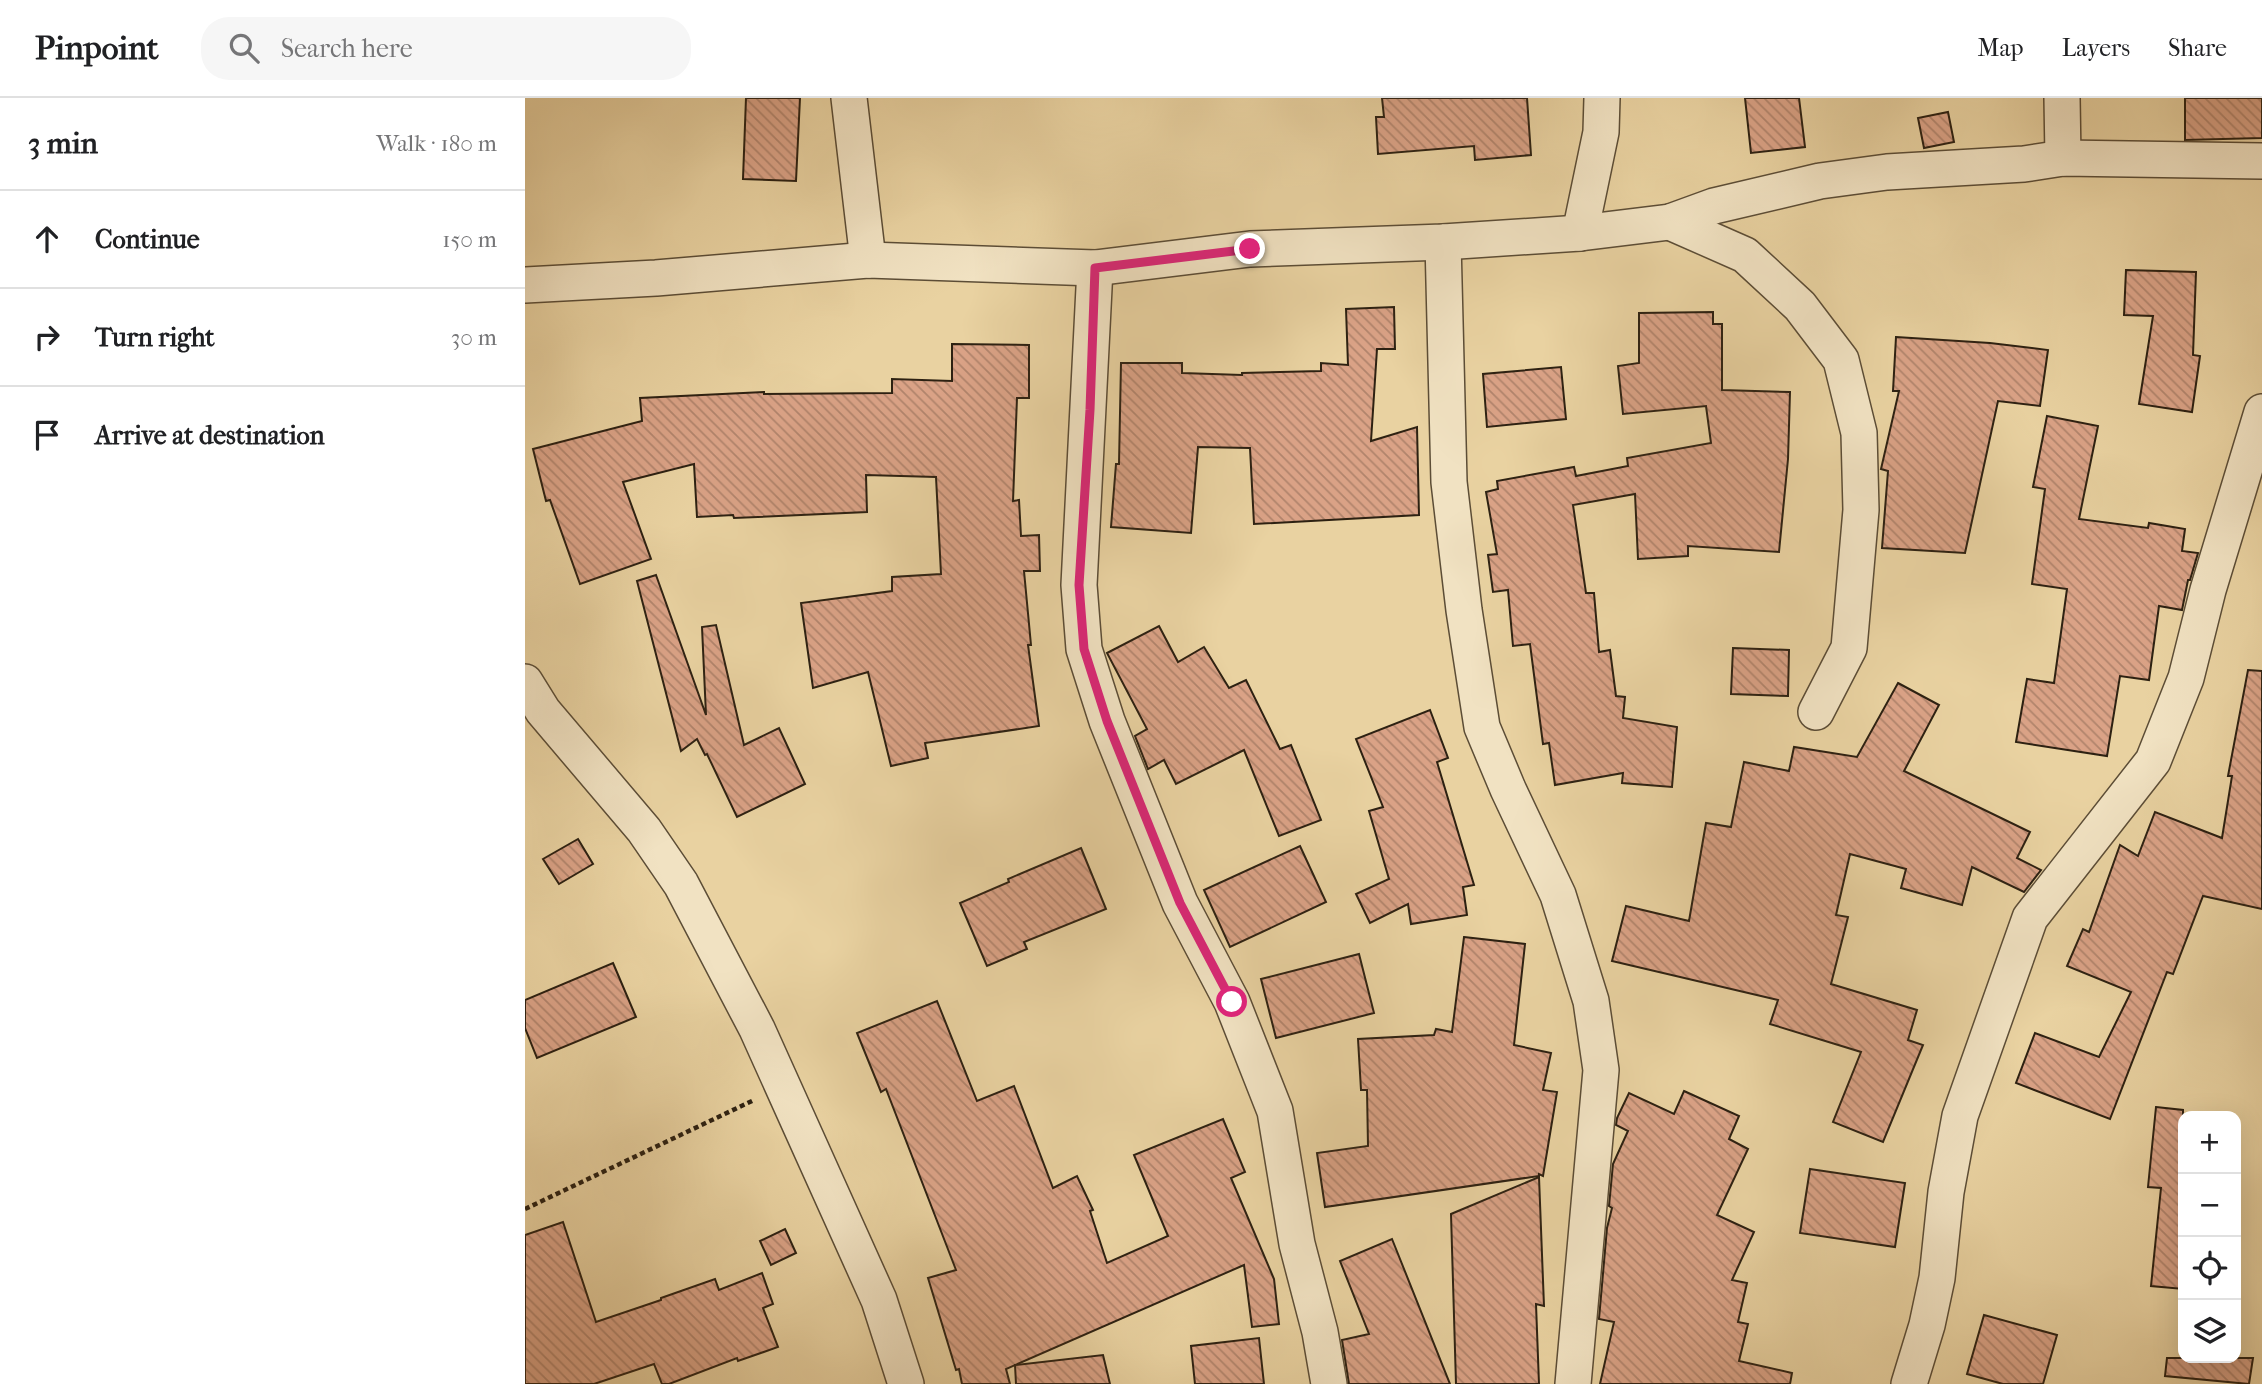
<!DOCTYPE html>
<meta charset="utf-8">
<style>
:root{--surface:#fff;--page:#f6f6f6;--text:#202124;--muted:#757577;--line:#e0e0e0}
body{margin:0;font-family:"IM FELL French Canon",serif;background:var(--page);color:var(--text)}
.controls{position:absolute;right:21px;bottom:21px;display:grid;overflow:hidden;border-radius:14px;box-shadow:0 7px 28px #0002}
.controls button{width:63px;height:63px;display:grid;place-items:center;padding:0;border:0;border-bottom:2px solid var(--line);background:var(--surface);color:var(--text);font:35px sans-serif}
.stop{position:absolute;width:21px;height:21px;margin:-16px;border:5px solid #db2777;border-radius:50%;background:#fff}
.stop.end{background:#db2777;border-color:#fff;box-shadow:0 2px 7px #0008}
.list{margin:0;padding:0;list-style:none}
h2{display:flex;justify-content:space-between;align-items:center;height:91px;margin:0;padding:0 28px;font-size:30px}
h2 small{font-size:23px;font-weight:400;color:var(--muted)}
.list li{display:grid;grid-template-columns:46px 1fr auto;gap:21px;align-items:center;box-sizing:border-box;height:98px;padding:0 28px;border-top:2px solid var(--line)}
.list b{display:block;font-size:26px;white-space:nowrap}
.list em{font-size:23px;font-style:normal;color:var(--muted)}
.icon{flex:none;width:38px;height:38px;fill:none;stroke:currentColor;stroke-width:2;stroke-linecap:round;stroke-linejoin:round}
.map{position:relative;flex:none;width:1737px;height:1286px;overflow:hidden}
header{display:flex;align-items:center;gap:42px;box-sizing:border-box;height:98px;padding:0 35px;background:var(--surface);border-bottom:2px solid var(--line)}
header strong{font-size:33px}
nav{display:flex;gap:38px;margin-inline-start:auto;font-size:24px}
.search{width:490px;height:63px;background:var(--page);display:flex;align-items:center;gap:18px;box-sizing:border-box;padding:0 24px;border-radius:28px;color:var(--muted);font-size:26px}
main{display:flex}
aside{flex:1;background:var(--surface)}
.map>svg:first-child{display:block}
.building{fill:url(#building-back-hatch);stroke:#2d2112;stroke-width:2}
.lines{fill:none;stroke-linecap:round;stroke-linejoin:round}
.minor-casing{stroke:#5c4d36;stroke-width:38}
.path{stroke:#2d2112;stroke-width:4.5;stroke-dasharray:5 3.5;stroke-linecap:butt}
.minor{stroke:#f1e2c2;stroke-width:35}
.route{stroke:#db2777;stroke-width:9}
</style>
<header>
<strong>Pinpoint</strong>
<div class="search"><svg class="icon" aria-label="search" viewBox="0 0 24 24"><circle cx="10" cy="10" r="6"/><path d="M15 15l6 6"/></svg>Search here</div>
<nav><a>Map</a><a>Layers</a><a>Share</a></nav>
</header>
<main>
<aside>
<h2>3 min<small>Walk · 180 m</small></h2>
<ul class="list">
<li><svg class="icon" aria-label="ahead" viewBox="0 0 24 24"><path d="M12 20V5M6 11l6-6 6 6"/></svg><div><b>Continue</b></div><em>150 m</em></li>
<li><svg class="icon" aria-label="right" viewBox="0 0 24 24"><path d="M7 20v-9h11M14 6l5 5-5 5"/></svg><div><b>Turn right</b></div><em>30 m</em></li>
<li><svg class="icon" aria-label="arrive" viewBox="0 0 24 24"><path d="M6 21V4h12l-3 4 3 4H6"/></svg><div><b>Arrive at destination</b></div></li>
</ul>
</aside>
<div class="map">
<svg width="1737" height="1286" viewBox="0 0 1737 1286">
<defs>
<pattern id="building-back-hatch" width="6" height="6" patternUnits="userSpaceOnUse" patternTransform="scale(1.75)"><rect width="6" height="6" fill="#daa286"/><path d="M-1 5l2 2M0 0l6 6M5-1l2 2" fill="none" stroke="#b1846c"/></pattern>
</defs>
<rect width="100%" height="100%" fill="#e9d2a1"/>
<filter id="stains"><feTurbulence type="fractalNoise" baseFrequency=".00286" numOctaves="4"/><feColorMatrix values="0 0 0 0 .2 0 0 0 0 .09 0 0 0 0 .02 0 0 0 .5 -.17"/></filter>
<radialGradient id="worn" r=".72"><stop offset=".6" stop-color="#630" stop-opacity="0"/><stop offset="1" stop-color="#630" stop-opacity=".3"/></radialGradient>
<g class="building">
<path d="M221 0H275L271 83 218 81Z"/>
<path d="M857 0H1002L1006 57 950 62 949 48 853 56 851 19H859Z"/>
<path d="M1220 0H1274L1280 49 1226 55Z"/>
<path d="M1660 0H1737V40L1660 42Z"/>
<path d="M1423 14 1429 44 1399 50 1393 20Z"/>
<path d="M1601 172 1671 174 1668 257 1675 258 1667 314 1614 306 1628 218 1599 217Z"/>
<path d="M869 209 870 251H852L846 343 892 329 894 417 729 426 725 350 673 349 666 435 586 429 591 366H594L596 265H657V275L717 277V275L796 273V265L823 267 821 211Z"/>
<path d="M1188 214V226H1197V292L1265 294 1263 361 1254 454 1163 448V458L1113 461 1110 396 1048 407 1061 495H1069L1074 554 1085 552 1091 598 1100 599 1098 620 1152 629 1147 689 1097 685 1098 675 1030 687 1024 645 1018 646 1005 546 988 548 983 492 968 494 963 457 972 456 961 394 973 391 972 383 1049 369 1051 378 1103 368 1102 360 1186 345 1181 308 1098 316 1093 268 1114 265V215Z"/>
<path d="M1371 239 1465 245 1523 252 1515 308 1473 303 1440 455 1357 450 1363 373 1356 371 1374 293H1368Z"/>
<path d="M427 246 504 247V300H492L488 403 494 402 496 438 514 437 515 473H499L506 547H503L514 628 400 645 403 660 366 668 343 574 288 590 276 505 367 493V479L416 476 411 379 341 377 342 414 209 420 208 417 172 419 169 366 98 384 126 461 55 486 25 402 21 403 8 351 117 323 115 300 239 294V296L367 295V281L427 283Z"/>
<path d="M1036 269 1041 321 962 329 958 276Z"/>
<path d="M1522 318 1573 328 1554 421 1623 430 1624 425 1660 431 1657 453 1673 455 1665 482H1663L1657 512 1634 508 1624 582 1595 578 1582 658 1491 644 1502 581 1529 585 1542 491 1507 486 1520 391 1508 389Z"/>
<path d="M131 477 181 617 177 529 191 527 219 647 254 630 280 686 212 719 182 656 180 657 172 641 156 653 112 483Z"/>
<path d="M634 528 653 564 679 549 704 590 721 582 755 651 766 647 796 722 754 738 719 652 651 686 639 662 623 671 610 638 622 631 582 555Z"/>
<path d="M1208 550 1264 552 1263 598 1206 596Z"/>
<path d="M1723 572 1737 573V811L1678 798 1648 876 1642 874 1585 1021 1491 985 1510 935 1574 959 1606 894 1542 868 1558 831 1564 834 1595 747 1613 758 1630 714 1697 740 1707 678H1703Z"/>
<path d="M1373 585 1414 607 1379 673 1505 734 1492 760 1516 772 1499 794 1447 769 1437 807 1376 790 1381 771 1325 756 1311 817 1323 819 1306 886 1392 912 1383 942 1398 947 1358 1044 1308 1024 1336 954 1245 926 1253 902 1087 863 1101 808 1164 823 1181 725 1206 729 1219 664 1264 673 1269 649 1332 659Z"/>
<path d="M905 612 923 660 912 664 949 787 938 789 942 817 886 826 883 806 845 825 831 796 864 781 844 713 858 709 831 641Z"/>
<path d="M53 741 68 766 34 786 18 761Z"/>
<path d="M775 748 801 804 705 849 679 792Z"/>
<path d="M556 750 581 811 499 844 502 851 462 868 435 805 484 784 483 781Z"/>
<path d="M939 839 1000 846 989 947 1026 955 1018 992 1032 994 1018 1078 1014 1076V1078L800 1109 792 1055 843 1048 842 992H836L833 941 909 937 911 931 927 934Z"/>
<path d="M834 856 849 915 751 940 736 881Z"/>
<path d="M88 865 111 919 12 960 0 930V902Z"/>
<path d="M412 903 452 1003 489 988 528 1090 552 1078 568 1112 565 1113 582 1165 643 1138 609 1057 698 1021 720 1074 706 1080 749 1181 754 1226 727 1229 719 1167 481 1271 485 1286H437L434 1271 431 1272 403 1180 431 1172 361 991 356 994 332 935Z"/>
<path d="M1159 993 1214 1018 1204 1041 1223 1051 1192 1117 1229 1134 1207 1182 1222 1185 1213 1224 1223 1226 1214 1263 1267 1275 1265 1286H1075L1089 1224 1074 1221 1082 1130 1087 1110 1084 1108 1088 1066 1103 1033 1091 1027 1092 1020 1104 995 1149 1016Z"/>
<path d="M1631 1009 1658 1012V1191L1626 1188 1636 1090 1623 1089Z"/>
<path d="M1285 1071 1380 1085 1370 1149 1275 1135Z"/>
<path d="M1014 1079 1019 1208 1011 1206 1014 1286H931L926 1116Z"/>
<path d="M38 1124 71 1224 136 1202V1200L190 1181 194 1192 237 1175 248 1206 238 1210 253 1249 213 1263 212 1260 144 1286H137L129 1266 69 1286H0V1137Z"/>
<path d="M260 1131 271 1155 246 1167 235 1143Z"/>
<path d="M867 1141 925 1286H824L817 1242 844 1236 815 1163Z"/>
<path d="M1459 1217 1532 1237 1518 1286H1478L1442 1276Z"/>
<path d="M734 1240 739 1286H670L666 1248Z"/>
<path d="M578 1257 585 1286H491L490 1267Z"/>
<path d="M1642 1260H1728L1724 1286 1640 1278Z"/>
</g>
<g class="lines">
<g class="minor-casing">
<g id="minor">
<path d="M324 0 343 162"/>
<path d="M1537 0 1538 60"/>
<path d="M1145 124 1220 157 1275 208 1316 262 1334 335 1336 412 1324 550 1291 614"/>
<path d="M1055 135 1076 34 1077 0"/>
<path d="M918 144 924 384 939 512 957 629 983 691 1033 797 1066 903 1076 972 1048 1286"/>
<path d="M570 170 554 487 559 551 582 623 655 805 707 904 750 1013 772 1146 795 1234 804 1286"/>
<path d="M0 187 131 180 343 162 570 170 725 151 918 144 1055 135 1145 124 1189 108 1295 83 1362 74 1499 66 1538 60 1737 63"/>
<path d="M0 584 18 613 119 732 156 786 232 931 354 1202 381 1286"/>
<path d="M1384 1286 1402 1227 1412 1180 1421 1094 1435 1018 1505 820 1628 663 1661 580 1683 492 1737 314"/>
</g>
</g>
<path class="path" d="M0 1111 229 1002"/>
<use href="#minor" class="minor"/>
</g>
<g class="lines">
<path class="route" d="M707 904 655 805 582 623 559 551 554 487 565 312 570 170 725 151"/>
</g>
<rect width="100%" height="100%" filter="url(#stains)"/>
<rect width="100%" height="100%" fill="url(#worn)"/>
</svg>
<div class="controls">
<button>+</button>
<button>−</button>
<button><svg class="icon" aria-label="locate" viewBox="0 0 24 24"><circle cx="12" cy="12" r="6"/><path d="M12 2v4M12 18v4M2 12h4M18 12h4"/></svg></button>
<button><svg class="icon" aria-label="layers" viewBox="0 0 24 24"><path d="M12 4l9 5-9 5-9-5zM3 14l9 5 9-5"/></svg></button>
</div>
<div class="stop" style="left:707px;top:904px"></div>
<div class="stop end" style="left:725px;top:151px"></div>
</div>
</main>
